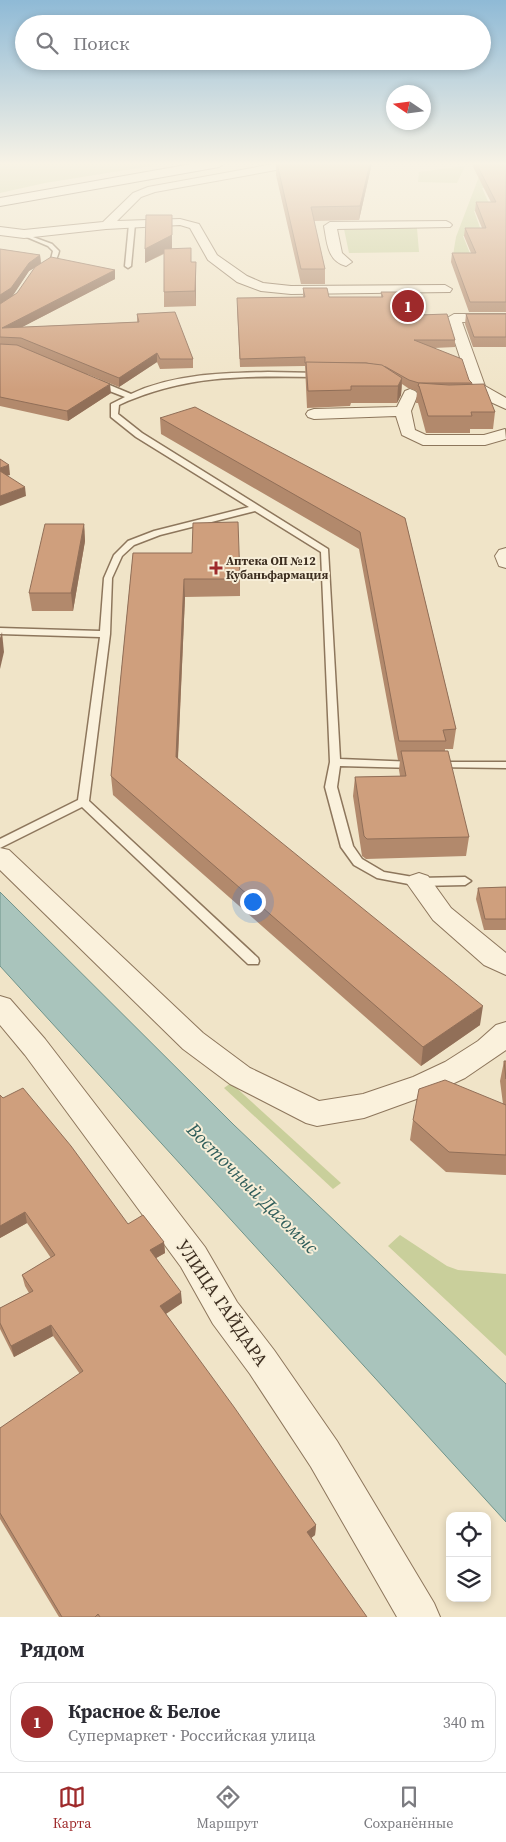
<!DOCTYPE html>
<html lang="ru">
<meta charset="utf-8">
<style>
:root{--surface:#fff;--page:#f2f2f3;--text:#2b2b33;--muted:#7c7c81;--line:#e1e1e2;--accent:#9e2a2b}
body{margin:0;font-family:"Source Serif 4",serif;background:var(--page);color:var(--text)}
.controls{position:absolute;right:15px;bottom:15px;display:grid;overflow:hidden;border-radius:10px;box-shadow:0 2px 8px #0003}
.controls button{width:45px;height:45px;display:grid;place-items:center;padding:0;border:0;border-bottom:1px solid var(--line);background:var(--surface);color:var(--text);font:25px sans-serif}
.compass{position:absolute;left:386px;top:85px;width:45px;height:45px;border-radius:50%;background:var(--surface);box-shadow:0 2px 8px #0003;rotate:283deg}
.you{position:absolute;left:252px;top:901px;width:18px;height:18px;margin:-12px;border:4px solid #fff;border-radius:50%;background:#1a73e8;box-shadow:0 0 0 8px #1a73e833}
.badge{display:grid;place-items:center;width:32px;height:32px;border-radius:50%;background:var(--accent);color:#fff;font-size:16px;font-weight:700}
.pin{position:absolute;translate:-50% -50%;border:2px solid #fff;box-shadow:0 1px 5px #0006}
.list{margin:0;padding:0;list-style:none}
h2{display:flex;justify-content:space-between;align-items:center;height:65px;margin:0;padding:0 20px;font-size:21px}
h2 small{font-size:16px;font-weight:400;color:var(--muted)}
.list li{display:grid;grid-template-columns:32px 1fr auto;gap:15px;align-items:center;box-sizing:border-box;height:80px;margin:0 10px 10px;padding:0 10px;border:1px solid var(--line);border-radius:15px}
.list b{display:block;font-size:19px;white-space:nowrap}
.list p{margin:0;font-size:16px;white-space:nowrap;color:var(--muted)}
.list em{font-size:16px;font-style:normal;color:var(--muted)}
.icon{flex:none;width:28px;height:28px;fill:none;stroke:currentColor;stroke-width:2;stroke-linecap:round;stroke-linejoin:round}
.map{position:relative;flex:none;width:506px;height:1617px;overflow:hidden}
.search{position:absolute;background:var(--surface);box-shadow:0 2px 8px #0003;left:15px;right:15px;top:15px;height:55px;display:flex;align-items:center;gap:12px;box-sizing:border-box;padding:0 18px;border-radius:28px;color:var(--muted);font-size:19px}
.sheet{height:155px;background:var(--surface)}
nav{display:flex;justify-content:space-around;align-items:center;box-sizing:border-box;height:70px;border-top:1px solid var(--line);background:var(--surface);font-size:14px;color:var(--muted)}
nav a{display:grid;justify-items:center;gap:2px}
nav .on{color:var(--accent)}
.map>svg:first-child{display:block}
.green{fill:#c9cf9b}
.water{fill:#a9c4bc;stroke:#6f938a}
.lines{fill:none;stroke-linecap:round;stroke-linejoin:round}
.service-casing{stroke:#8d765c;stroke-width:3}
.minor-casing{stroke:#8d765c;stroke-width:2}
.secondary-casing{stroke:#6f573f;stroke-width:2}
.service{fill:#faf1dc;fill-rule:evenodd}
.minor{fill:#faf1dc;fill-rule:evenodd}
.secondary{fill:#faf1dc;fill-rule:evenodd}
.wall{fill:#b2896c}
.shaded-wall{fill:#916f58}
.building{fill:#cf9f7d;stroke:#916f58}
.poi-dot{fill:#9e2a2b;stroke:#f7eed8;stroke-width:2}
.labels{text-anchor:middle;stroke-width:4;stroke-linejoin:round;paint-order:stroke}
.far-poi-label{font-size:12px;font-weight:bold;fill:#3d2e20;stroke:#f7eed8;text-anchor:start}
.near-street-label{font-size:18px;fill:#3d2e20;stroke:#f7eed8}
.near-water-label{font-size:19px;font-style:italic;fill:#2f5d5a;stroke:#f7eed8}
</style>
<div class="map">
<svg width="506" height="1617" viewBox="0 0 506 1617">
<rect width="100%" height="100%" fill="#f0e4c8"/>
<g class="green">
<path d="M0 163H170L45 183 0 193Z"/>
<path d="M465 166 457 183 418 182 419 172Z"/>
<path d="M483 166 502 187 482 188 492 210 474 211 483 236H463L473 261H452L456 237Z"/>
<path d="M417 228 419 252 349 253 344 229Z"/>
<path d="M231 1083 341 1183 333 1189 224 1088Z"/>
<path d="M400 1235 447 1266 458 1270 506 1274V1356L388 1246Z"/>
</g>
<path class="water" d="M0 892 234 1125 506 1384V1522L0 966Z"/>
<g class="lines">
<g class="service-casing">
<g id="service">
<path d="M132 222 135 224 131 266 128 268 125 266 129 224Z"/>
<path d="M22 233 52 244 59 251C57 260 52 269 42 268V266L51 259 53 251 48 246 22 235Z"/>
<path d="M268 372 320 373 324 375 320 377C248 376 186 374 119 405L118 414 142 433 328 549 340 759 415 762 420 765 415 768 340 766 337 787 353 846 362 859 384 872 419 878 465 877 471 881 465 885 419 886 377 878 354 865 341 847 325 787 330 762 321 552 255 511 160 535 134 545 122 556 112 578 110 634 89 801 258 958 259 961 258 964H248L82 807 0 848V839L78 800 100 637 0 634V628L100 631 104 578 114 555 128 541 154 531 249 507 136 437 111 417V404L125 397 94 385V381H100L131 394C173 374 222 373 268 372Z"/>
<path d="M436 762H506V768L432 767 431 765 432 763Z"/>
</g>
</g>
<g class="minor-casing">
<g id="minor">
<path d="M279 163H303L298 166 155 192 141 197 117 221 180 219 199 224 217 255 247 276 263 283 291 286 445 285 452 289 450 292 291 294 261 291 237 282 208 260 190 228 180 225 106 229 24 238 0 235V227L24 230 103 222 133 193 148 187Z"/>
<path d="M446 221 450 223 452 225 450 227 337 229 342 253 352 262 346 266C327 261 327 242 324 226L330 222Z"/>
<path d="M454 314H506V322H462L485 386 506 398V409L484 399 470 388 447 318Z"/>
<path d="M410 389 415 391 418 394 411 411 415 430 426 435H484L505 429 506 439 485 445H423L402 435 396 416 314 419 308 417 306 414 308 411 314 409 397 407 405 391Z"/>
<path d="M506 548V568L499 566 495 556 499 550Z"/>
<path d="M0 848 9 850 203 1033 250 1068 319 1101 363 1094 413 1077 445 1062 478 1041 496 1025 506 1022V1050L465 1078 433 1093 364 1118 317 1126 306 1123 230 1084 183 1049 0 870Z"/>
<path d="M419 873 428 876 451 908 506 953V975L484 965 433 920 406 882 410 876Z"/>
<path d="M0 996 10 999 45 1039 205 1247 237 1302 274 1350 337 1441 434 1603 440 1617H397L311 1467 250 1374 213 1324 181 1267 25 1055 0 1025Z"/>
</g>
</g>
<g class="secondary-casing">
<path id="secondary" d="M197 163H225L219 167 0 206V198Z"/>
</g>
<use href="#service" class="service"/>
<use href="#minor" class="minor"/>
<use href="#secondary" class="secondary"/>
</g>
<g class="wall">
<path d="M276 163 327 164 372 163 359 220 314 221 325 269V284H301L276 175Z"/>
<path d="M471 163H506V312H469L451 262 452 253H471L464 236 465 228H482L475 211 476 202H491Z"/>
<path d="M172 228V249L191 262 196 277V306L164 307V254L145 263V249Z"/>
<path d="M0 249 40 255 41 264 29 271 12 296 115 270V279L22 327 137 322V314L193 359V368L160 369 157 362 119 387 87 374 111 393 68 421 0 406Z"/>
<path d="M303 288 329 297H381V292L419 315 455 340V347L434 348 472 383 495 412 493 429H470V433H426L418 403H416L417 391 408 388 402 384 401 395 397 403H351L350 406 307 408 305 366 240 367 237 306 303 297Z"/>
<path d="M466 314H506V347H473L465 324Z"/>
<path d="M160 418 405 518 456 729 453 749H445V751L469 837 466 856 366 859 362 856 353 796 355 777 400 776 399 770 400 760H398L359 549 161 434Z"/>
<path d="M84 524 85 541 73 611H32L29 593Z"/>
<path d="M133 553 240 579V596L185 597 178 759 480 1025 421 1066 113 795 111 776Z"/>
<path d="M506 887V930H484L476 899 478 888Z"/>
<path d="M504 1061H506V1175L446 1172 410 1140 413 1120 503 1104 500 1081Z"/>
<path d="M0 1095 128 1224 164 1242 165 1253 156 1258 182 1303 166 1314 316 1525 315 1535 311 1538 367 1617H59L0 1519V1428L80 1374 53 1336 14 1357 0 1329V1308L29 1293 25 1286 22 1275 51 1258 27 1223 0 1238Z"/>
</g>
<g class="shaded-wall">
<path d="M370 163H372L359 220 360 206Z"/>
<path d="M172 215V249L145 263V249Z"/>
<path d="M40 255 41 264 29 271 12 297 0 305V295L29 263Z"/>
<path d="M196 262V306L195 291Z"/>
<path d="M115 270V279L3 337 2 328Z"/>
<path d="M157 353V362L119 387V378Z"/>
<path d="M402 378 401 395 397 403 398 386Z"/>
<path d="M110 384 111 393 68 421 67 411Z"/>
<path d="M9 465 10 475 0 478V468Z"/>
<path d="M25 487 26 496 0 506V496Z"/>
<path d="M84 524 85 541 73 611 71 593Z"/>
<path d="M184 579 185 597 177 776 176 757Z"/>
<path d="M2 632 4 652 0 669V638Z"/>
<path d="M483 1006 480 1025 421 1066 423 1047Z"/>
<path d="M25 1212 27 1223 0 1238V1226Z"/>
<path d="M164 1242 165 1253 151 1261 150 1250Z"/>
<path d="M181 1292 182 1303 161 1317 160 1306Z"/>
<path d="M51 1325 53 1336 14 1357 11 1346Z"/>
<path d="M316 1525 315 1535 306 1542 307 1532Z"/>
</g>
<g class="building">
<path d="M277 163 327 164 328 163H370L360 206 311 207 325 269H301Z"/>
<path d="M476 163H506V302H470L452 253H476L465 228H486L476 202H496Z"/>
<path d="M146 215H172V235L145 249Z"/>
<path d="M191 248V262H196L195 291 164 292V249Z"/>
<path d="M0 249 40 255 29 263 11 288 0 295Z"/>
<path d="M51 257 115 270 2 328 139 322 137 314 175 312 193 359H160L157 353 119 378 21 338 0 337V304L17 293 35 267Z"/>
<path d="M303 288H327L329 297H383L381 292H411L419 315 447 314 455 340H414L462 359 469 380 472 383H419L409 380 386 367 366 363H305V357L240 359 237 298 305 297Z"/>
<path d="M466 314H506V337H474Z"/>
<path d="M0 344 17 345 110 384 67 411 0 397Z"/>
<path d="M306 362 366 363 382 365 402 378 398 386H351V390L308 391Z"/>
<path d="M419 383 449 385 484 384 495 412H471L472 416H428L419 386H418Z"/>
<path d="M195 407 405 518 456 729 443 730 446 741H399L360 532 160 418Z"/>
<path d="M0 459 9 465 0 468Z"/>
<path d="M0 471 25 487 0 496Z"/>
<path d="M238 522 240 579H184L176 757 483 1006 423 1047 111 776 133 553H192L193 523Z"/>
<path d="M45 524H84L71 593H29Z"/>
<path d="M401 751H448L469 837 367 839 364 836 355 777 406 776Z"/>
<path d="M506 887V919H485L478 888Z"/>
<path d="M504 1061H506V1079Z"/>
<path d="M445 1080 506 1105V1155L449 1152 413 1120 419 1089Z"/>
<path d="M23 1088 71 1146 128 1224 143 1215 164 1242 150 1250 181 1292 160 1306 234 1407 316 1525 307 1532 367 1617H100L98 1614 95 1617H62L0 1513V1428L83 1371 51 1325 11 1346 0 1323V1308L33 1291 22 1275 55 1255 25 1212 0 1226V1095L3 1098Z"/>
</g>
<linearGradient id="sky" x2="0" y2="1"><stop stop-color="#8fbad6"/><stop offset="0.42" stop-color="#f8f3e6"/><stop offset="1" stop-color="#f8f3e6" stop-opacity="0"/></linearGradient>
<rect width="506" height="390" fill="url(#sky)"/>
<path class="poi-dot" d="M213.5 560.5h5v5h5v5h-5v5h-5v-5h-5v-5h5z"/>
<g class="labels">
<g class="far-poi-label">
<text x="226" y="565">Аптека ОП №12<tspan x="226" dy="14">Кубаньфармация</tspan></text>
</g>
<g class="near-street-label">
<text transform="translate(222 1303) rotate(56)" y="6">УЛИЦА ГАЙДАРА</text>
</g>
<g class="near-water-label">
<text transform="translate(253 1188) rotate(45)" y="7">Восточный Дагомыс</text>
</g>
</g>
</svg>
<div class="controls">
<button><svg class="icon" aria-label="locate" viewBox="0 0 24 24"><circle cx="12" cy="12" r="6"/><path d="M12 2v4M12 18v4M2 12h4M18 12h4"/></svg></button>
<button><svg class="icon" aria-label="layers" viewBox="0 0 24 24"><path d="M12 4l9 5-9 5-9-5zM3 14l9 5 9-5"/></svg></button>
</div>
<svg class="compass" viewBox="-18 -18 36 36"><path d="M0-13l5 13h-10z" fill="#e53935"/><path d="M0 13l5-13h-10z" fill="#7c7c81"/></svg>
<div class="you"></div>
<div class="pin badge" style="left:408px;top:306px">1</div>
<div class="search"><svg class="icon" aria-label="search" viewBox="0 0 24 24"><circle cx="10" cy="10" r="6"/><path d="M15 15l6 6"/></svg>Поиск</div>
</div>
<section class="sheet">
<h2>Рядом<small></small></h2>
<ul class="list">
<li><span class="badge">1</span><div><b>Красное &amp; Белое</b><p>Супермаркет · Российская улица</p></div><em>340 m</em></li>
</ul>
</section>
<nav>
<a class="on"><svg class="icon" aria-label="map" viewBox="0 0 24 24"><path d="M3 6l6-2 6 2 6-2v14l-6 2-6-2-6 2zM9 4v14M15 6v14"/></svg>Карта</a>
<a><svg class="icon" aria-label="directions" viewBox="0 0 24 24"><path d="M12 3l9 9-9 9-9-9zM9 14v-3h6M13 9l2 2-2 2"/></svg>Маршрут</a>
<a><svg class="icon" aria-label="saved" viewBox="0 0 24 24"><path d="M7 4h10v16l-5-4-5 4z"/></svg>Сохранённые</a>
</nav>
